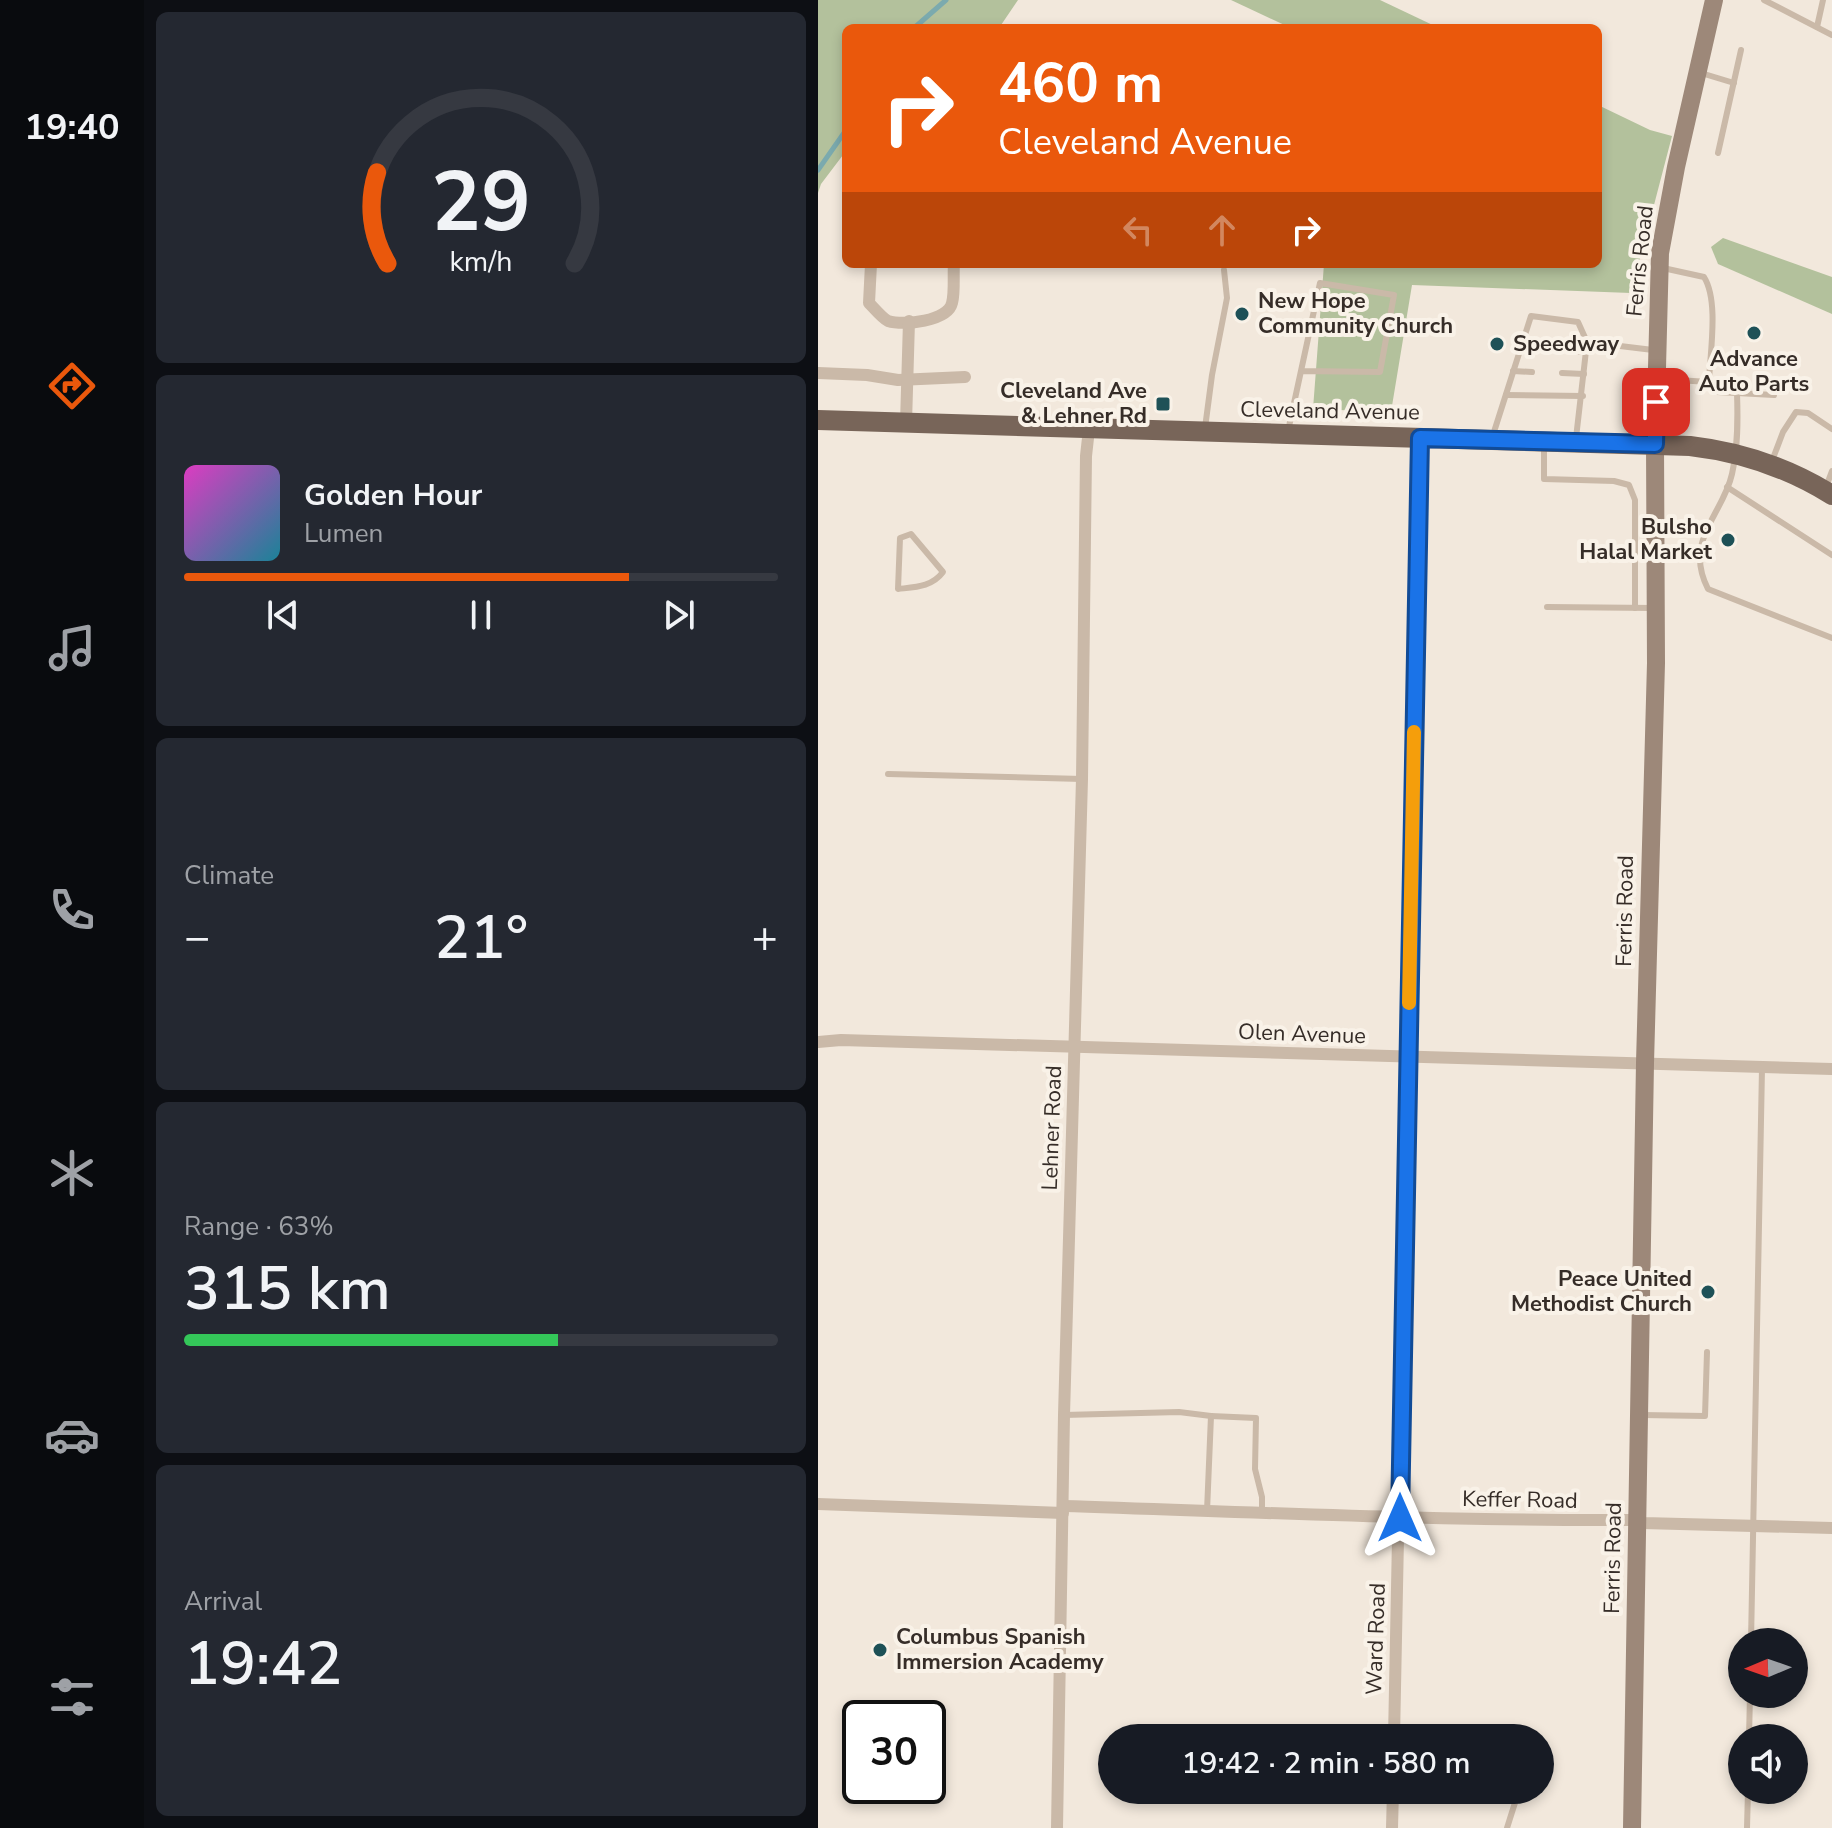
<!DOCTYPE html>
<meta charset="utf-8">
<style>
:root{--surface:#171b24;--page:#242831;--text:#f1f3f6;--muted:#9ea1a6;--line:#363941;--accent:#ea580c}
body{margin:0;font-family:"Nunito Sans",sans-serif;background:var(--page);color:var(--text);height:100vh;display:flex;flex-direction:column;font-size:30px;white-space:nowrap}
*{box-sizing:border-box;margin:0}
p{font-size:26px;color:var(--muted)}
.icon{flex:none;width:44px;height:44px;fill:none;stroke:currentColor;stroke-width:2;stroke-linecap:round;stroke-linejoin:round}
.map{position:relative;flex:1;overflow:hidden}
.sheet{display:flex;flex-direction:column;gap:12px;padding:12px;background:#0d0f14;width:674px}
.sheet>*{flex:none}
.guide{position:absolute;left:24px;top:24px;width:760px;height:244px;border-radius:12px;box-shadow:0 4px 12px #0003;background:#ea580c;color:#fff;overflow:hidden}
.needle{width:52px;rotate:268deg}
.buttons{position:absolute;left:910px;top:1628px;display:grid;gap:16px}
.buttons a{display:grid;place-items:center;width:80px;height:80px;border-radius:50%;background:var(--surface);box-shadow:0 4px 12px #0003;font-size:40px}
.speed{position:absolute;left:24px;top:1700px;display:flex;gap:16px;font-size:40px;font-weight:700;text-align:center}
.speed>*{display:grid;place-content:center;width:104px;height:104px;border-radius:50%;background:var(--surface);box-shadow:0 4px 12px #0003;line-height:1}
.speed .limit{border:4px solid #111;border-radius:12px;background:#fff;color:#111}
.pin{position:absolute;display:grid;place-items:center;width:68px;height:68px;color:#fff;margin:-34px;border-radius:16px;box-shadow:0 4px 12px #0006}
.me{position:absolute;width:88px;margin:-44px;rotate:0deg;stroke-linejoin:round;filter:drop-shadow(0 0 6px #0008)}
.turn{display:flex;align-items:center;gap:28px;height:168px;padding:0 24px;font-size:36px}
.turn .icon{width:104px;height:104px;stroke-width:2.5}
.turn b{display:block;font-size:56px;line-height:68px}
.lanes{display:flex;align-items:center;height:76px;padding:0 24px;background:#0003;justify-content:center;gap:40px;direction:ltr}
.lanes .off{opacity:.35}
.big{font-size:60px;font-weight:600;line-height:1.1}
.sheet .card{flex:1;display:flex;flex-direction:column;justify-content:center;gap:12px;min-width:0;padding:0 28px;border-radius:12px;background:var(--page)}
.sheet .dial{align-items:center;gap:0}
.dial svg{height:208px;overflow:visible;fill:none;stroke:var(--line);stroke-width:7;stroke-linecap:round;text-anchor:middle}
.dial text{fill:var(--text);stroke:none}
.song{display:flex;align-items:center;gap:24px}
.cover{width:96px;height:96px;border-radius:12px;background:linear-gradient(135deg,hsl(310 70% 55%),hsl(190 70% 35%))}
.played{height:8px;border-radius:4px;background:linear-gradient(90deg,var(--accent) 75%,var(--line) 75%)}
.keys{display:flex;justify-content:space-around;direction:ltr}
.heat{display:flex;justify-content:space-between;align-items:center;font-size:44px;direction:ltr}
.charge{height:12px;border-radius:6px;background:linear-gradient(90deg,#34c759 63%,var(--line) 0)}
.trip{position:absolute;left:280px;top:1724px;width:456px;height:80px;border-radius:40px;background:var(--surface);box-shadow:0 4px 12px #0003;font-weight:600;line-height:80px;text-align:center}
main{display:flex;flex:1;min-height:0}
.tab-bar{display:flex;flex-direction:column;width:144px;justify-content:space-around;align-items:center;background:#090b0e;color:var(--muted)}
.tab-bar .icon{width:56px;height:56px}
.tab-bar .current{color:var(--accent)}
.tab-bar b{font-size:36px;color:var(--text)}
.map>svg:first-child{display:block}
.green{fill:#b3c19c}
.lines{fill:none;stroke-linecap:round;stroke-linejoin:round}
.stream{stroke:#7baaae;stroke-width:5}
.lane{stroke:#cab9a8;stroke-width:6}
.street{stroke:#cab9a8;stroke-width:12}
.secondary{stroke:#9d8879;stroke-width:18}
.primary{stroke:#786559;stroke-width:20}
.route-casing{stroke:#114b97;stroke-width:20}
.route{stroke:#1a73e8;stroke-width:14}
.slow{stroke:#f59e0b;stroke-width:14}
.poi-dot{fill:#1e5157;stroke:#f9f2e8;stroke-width:3}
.labels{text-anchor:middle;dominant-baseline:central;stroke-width:8;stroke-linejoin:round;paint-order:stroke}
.street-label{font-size:22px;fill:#362d28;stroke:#f9f2e8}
.poi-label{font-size:22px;font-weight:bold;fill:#362d28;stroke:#f9f2e8;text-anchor:start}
</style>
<main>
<nav class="tab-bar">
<b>19:40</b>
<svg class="icon current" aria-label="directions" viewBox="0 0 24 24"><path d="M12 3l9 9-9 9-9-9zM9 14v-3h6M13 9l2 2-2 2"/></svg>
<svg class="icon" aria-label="music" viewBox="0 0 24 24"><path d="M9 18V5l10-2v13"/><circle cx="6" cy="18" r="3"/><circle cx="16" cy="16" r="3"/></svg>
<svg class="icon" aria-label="phone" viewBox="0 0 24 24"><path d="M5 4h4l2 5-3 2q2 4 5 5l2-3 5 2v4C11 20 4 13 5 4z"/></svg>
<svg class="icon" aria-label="climate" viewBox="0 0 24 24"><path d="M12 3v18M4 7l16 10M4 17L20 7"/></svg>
<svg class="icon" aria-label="car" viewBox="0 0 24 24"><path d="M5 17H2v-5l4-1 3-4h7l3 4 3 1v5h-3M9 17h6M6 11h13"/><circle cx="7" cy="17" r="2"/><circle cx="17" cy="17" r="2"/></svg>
<svg class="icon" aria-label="filters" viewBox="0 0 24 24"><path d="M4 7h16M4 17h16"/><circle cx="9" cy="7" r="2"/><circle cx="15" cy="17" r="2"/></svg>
</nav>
<section class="sheet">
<div class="card dial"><svg viewBox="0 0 100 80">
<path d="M14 69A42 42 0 1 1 86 69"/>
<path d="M14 69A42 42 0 0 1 10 34" stroke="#ea580c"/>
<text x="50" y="56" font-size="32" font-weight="700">29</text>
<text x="50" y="72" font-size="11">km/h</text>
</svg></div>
<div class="card">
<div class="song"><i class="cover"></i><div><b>Golden Hour</b><p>Lumen</p></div></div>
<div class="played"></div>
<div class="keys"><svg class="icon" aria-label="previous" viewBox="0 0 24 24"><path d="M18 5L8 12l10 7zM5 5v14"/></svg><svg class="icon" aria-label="pause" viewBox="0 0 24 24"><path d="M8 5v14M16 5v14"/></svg><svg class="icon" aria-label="next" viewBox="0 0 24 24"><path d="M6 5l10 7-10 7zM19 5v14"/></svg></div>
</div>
<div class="card"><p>Climate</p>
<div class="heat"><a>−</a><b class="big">21°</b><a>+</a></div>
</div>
<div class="card"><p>Range · 63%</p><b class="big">315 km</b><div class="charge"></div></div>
<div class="card"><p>Arrival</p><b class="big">19:42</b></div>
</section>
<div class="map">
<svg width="1014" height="1828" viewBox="0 0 1014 1828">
<rect width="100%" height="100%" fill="#f2e8dc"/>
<g class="green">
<polygon points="0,0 200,0 181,28 28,28 28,151 3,184 0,193"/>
<polygon points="413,0 562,0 621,28 473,28"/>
<polygon points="780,105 832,130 854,136 813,293 594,285 573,412 495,409 506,264 780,264"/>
<polygon points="905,238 1014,277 1014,314 900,264 893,247"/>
</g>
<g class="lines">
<g class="stream">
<polyline points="96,28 128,0"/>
<polyline points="0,170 28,130"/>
</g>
<g class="lane">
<polyline points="946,0 1014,35"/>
<polyline points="999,27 1005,0"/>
<polyline points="883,73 916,83"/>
<polyline points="900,153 923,50"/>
<path d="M845,268l41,9c15,24 6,75 5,105l8,10 20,1c1,28 1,54 -5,81 -9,41 -49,66 -24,115l124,49"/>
<polyline points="703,349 720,350"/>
<polyline points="749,351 768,352"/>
<polyline points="695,371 714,372"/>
<polyline points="744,373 766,374"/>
<polyline points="843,379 891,382"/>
<polyline points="919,393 956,395"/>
<polyline points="688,395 765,396"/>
<polyline points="387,428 394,375 409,298 406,270"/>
<polyline points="470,431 502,283 576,295 562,372 483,371"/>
<polyline points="675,435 713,316 760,322 769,342 835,350"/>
<polyline points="758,438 769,342"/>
<polyline points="726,443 726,479 796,481 811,485 817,500 817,608"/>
<polyline points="954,461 965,432 978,412 990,413 1014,429"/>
<polyline points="909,487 1014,555"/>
<polyline points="1008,487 1014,471"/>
<path d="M93,534l32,38c-11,15 -28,15 -45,17l2,-51z"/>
<polyline points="729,607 836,608"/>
<polyline points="70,774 264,779"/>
<polyline points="246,1415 361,1412 393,1416 389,1511"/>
<polyline points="824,1415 887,1416 889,1352"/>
<polyline points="393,1416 438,1418 437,1469 444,1497 444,1512"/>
<polyline points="933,1642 944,1068"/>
<polyline points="931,1738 932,1694"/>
<polyline points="689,1828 701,1790"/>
<polyline points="929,1828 930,1790"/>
</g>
<g class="street">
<path d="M53,264l-2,39c5,5 13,15 19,18 16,5 60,0 64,-18 3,-11 1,-27 2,-39"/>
<polyline points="0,373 49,375 80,380 147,377"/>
<polyline points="88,423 91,321"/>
<polyline points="0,1042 23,1040 1014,1069"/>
<polyline points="0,1504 245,1513"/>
<path d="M245,1506c190,6 380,15 570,14l10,3 189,5"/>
<polyline points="576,1738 602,438"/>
<polyline points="239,1828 246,1415 264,779 268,456 271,429"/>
<polyline points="574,1828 575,1790"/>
</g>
<polyline class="secondary" points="814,1828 827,1063 838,663 837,444 842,253 858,167 896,0"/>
<path class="primary" d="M0,420l872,26c52,6 97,21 142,49"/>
</g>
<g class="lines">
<defs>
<polyline id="route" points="582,1518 602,438 837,444 838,402"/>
</defs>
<use href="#route" class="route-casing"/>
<use href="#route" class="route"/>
<polyline class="slow" points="591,1003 596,732"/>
</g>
<g class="poi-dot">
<circle cx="424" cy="314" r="8"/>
<circle cx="936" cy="333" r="8"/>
<circle cx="679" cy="344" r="8"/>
<rect x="337" y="396" width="16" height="16" rx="4"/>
<circle cx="910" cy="540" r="8"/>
<circle cx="890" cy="1292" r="8"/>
<circle cx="62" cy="1650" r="8"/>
</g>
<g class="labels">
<g class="street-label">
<text transform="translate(822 261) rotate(-84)">Ferris Road</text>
<text transform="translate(512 411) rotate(1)">Cleveland Avenue</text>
<text transform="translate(807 911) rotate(-89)">Ferris Road</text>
<text transform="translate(484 1034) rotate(2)">Olen Avenue</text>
<text transform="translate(234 1128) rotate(-88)">Lehner Road</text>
<text transform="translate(702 1500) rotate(1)">Keffer Road</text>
<text transform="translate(795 1558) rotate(-89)">Ferris Road</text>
<text transform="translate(558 1639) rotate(-88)">Ward Road</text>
</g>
<g class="poi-label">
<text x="440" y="301">New Hope<tspan x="440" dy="25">Community Church</tspan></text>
<text x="695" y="344">Speedway</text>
<text x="936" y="359" text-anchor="middle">Advance<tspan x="936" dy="25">Auto Parts</tspan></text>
<text x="329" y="391" text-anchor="end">Cleveland Ave<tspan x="329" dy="25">&amp; Lehner Rd</tspan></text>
<text x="894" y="527" text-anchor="end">Bulsho<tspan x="894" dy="25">Halal Market</tspan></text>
<text x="874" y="1279" text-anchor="end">Peace United<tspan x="874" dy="25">Methodist Church</tspan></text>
<text x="78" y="1637">Columbus Spanish<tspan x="78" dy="25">Immersion Academy</tspan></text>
</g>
</g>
</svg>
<div class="buttons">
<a><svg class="needle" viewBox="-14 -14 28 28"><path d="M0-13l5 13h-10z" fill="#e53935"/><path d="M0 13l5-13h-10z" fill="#9ea1a6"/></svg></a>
<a><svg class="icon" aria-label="sound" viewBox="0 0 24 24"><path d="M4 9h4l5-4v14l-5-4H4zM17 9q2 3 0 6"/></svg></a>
</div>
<div class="speed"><div class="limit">30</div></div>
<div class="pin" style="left:838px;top:402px;background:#d93025"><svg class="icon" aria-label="arrive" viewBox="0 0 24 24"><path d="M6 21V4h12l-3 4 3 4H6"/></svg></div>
<svg class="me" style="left:582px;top:1518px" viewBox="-20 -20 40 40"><path d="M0-17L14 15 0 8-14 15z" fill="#1a73e8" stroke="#fff" stroke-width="4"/></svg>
<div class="trip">19:42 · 2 min · 580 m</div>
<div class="guide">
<div class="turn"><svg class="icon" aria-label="right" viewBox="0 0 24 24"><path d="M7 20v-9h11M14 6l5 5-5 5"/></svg><div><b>460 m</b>Cleveland Avenue</div></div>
<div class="lanes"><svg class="icon off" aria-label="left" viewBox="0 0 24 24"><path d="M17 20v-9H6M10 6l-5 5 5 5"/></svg><svg class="icon off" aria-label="ahead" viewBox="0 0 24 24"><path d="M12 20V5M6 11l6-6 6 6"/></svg><svg class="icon" aria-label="right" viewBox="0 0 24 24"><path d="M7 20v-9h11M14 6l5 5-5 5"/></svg></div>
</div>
</div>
</main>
